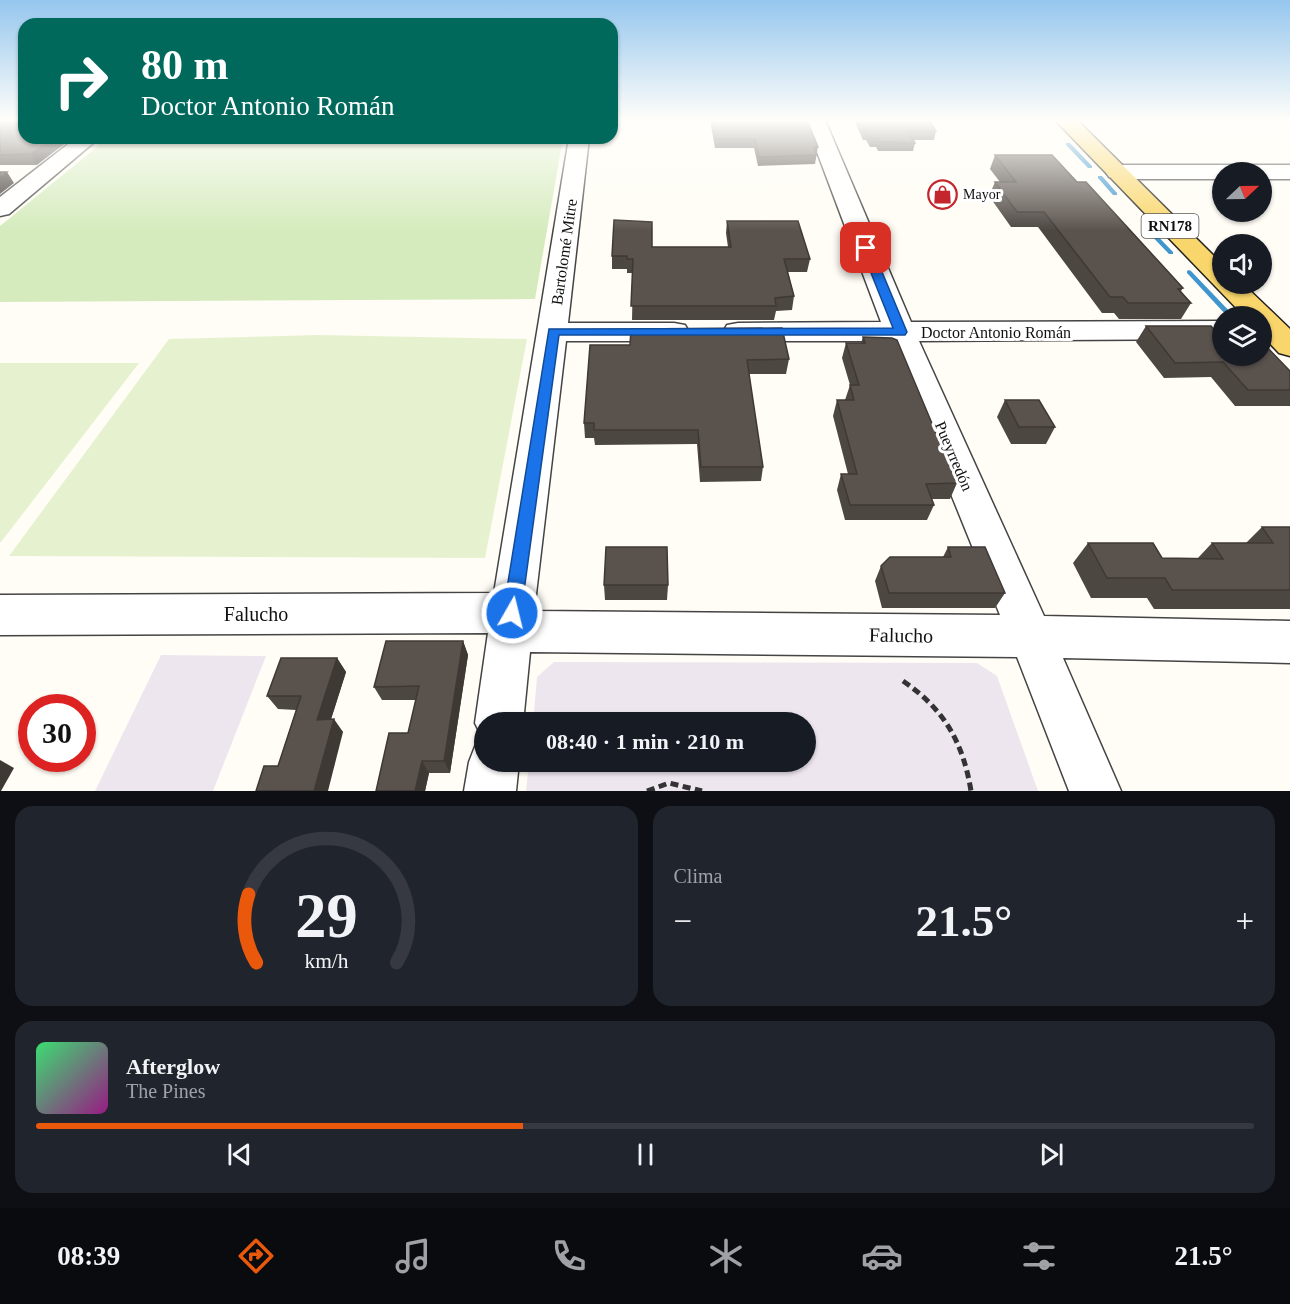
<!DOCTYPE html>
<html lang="es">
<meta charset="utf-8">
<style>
:root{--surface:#171b24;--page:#20242c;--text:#f1f3f6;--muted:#9ea1a6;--line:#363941;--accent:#ea580c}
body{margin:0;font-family:"Times New Roman",serif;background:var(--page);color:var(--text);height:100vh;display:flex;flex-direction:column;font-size:22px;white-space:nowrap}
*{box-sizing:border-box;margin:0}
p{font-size:20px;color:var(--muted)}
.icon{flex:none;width:33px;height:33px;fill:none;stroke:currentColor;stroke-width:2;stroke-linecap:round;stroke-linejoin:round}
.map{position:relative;height:791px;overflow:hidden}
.panel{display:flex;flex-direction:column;gap:15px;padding:15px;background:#0d0f14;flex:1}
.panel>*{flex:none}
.hud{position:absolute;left:18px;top:18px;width:600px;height:126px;border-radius:18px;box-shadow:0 2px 4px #0004;background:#00695c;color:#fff;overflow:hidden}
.needle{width:39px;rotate:68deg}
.buttons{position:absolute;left:1212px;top:162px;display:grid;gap:12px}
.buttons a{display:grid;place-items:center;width:60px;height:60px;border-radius:50%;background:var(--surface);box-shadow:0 2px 4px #0004;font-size:30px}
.speed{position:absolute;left:18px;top:694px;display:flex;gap:12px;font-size:30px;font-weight:700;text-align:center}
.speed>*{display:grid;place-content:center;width:78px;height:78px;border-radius:50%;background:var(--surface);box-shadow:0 2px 4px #0004;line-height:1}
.speed .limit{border:9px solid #d22;background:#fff;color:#111}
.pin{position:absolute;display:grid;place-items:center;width:51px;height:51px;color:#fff;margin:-26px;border-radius:12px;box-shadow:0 3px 9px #0006}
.me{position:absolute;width:66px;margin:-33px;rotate:8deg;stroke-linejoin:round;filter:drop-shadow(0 0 4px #0008)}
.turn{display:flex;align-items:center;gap:21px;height:126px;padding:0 24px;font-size:27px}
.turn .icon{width:78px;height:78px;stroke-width:2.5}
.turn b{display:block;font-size:42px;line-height:51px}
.big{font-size:45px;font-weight:800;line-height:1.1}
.panel .card{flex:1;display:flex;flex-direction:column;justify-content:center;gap:9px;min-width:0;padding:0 21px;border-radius:18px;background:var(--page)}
.panel .dial{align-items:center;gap:0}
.dial svg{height:156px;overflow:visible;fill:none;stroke:var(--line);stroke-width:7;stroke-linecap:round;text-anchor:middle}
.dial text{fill:var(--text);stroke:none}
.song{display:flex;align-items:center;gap:18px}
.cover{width:72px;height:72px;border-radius:9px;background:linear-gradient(135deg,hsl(140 70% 55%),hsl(310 70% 35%))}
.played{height:6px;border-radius:3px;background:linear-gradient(90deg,var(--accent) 40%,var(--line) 40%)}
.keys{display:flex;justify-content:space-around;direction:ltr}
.heat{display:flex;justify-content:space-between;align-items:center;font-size:33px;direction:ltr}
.panel .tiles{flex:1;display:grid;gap:15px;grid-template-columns:1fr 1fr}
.card:last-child{grid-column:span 2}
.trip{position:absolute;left:474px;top:712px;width:342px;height:60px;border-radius:30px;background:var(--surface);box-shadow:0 2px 4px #0004;font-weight:800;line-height:60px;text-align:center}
.tabs{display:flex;height:96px;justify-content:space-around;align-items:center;background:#090b0e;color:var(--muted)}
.tabs .icon{width:42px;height:42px}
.tabs .current{color:var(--accent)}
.tabs b{font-size:27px;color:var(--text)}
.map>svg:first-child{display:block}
.industrial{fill:#eee6ef}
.green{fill:#d5ebbd}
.pitch{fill:#e6f2cf}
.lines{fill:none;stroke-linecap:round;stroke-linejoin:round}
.stream{fill:#3f96cf;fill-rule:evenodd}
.street-casing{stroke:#444;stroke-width:3}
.primary-casing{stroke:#222;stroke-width:3}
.path{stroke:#333;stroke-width:5;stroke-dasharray:8 4.5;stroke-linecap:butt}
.street{fill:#fff;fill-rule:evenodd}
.primary{fill:#f9d66b;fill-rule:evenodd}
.wall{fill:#4d4742}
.shaded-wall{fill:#3f3936}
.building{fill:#5a524d;stroke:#3f3936;stroke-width:1.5}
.route{fill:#1a73e8;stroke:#114b97;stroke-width:1.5}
.labels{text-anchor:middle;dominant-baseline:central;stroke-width:6;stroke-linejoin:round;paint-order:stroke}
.far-poi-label{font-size:14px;fill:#111;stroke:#fff;text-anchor:start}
.shield{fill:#fff;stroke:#585858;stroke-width:1.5}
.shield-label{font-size:15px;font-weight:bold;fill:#111}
.street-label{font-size:16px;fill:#111;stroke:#fff}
.near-street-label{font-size:20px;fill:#111;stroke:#fff}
</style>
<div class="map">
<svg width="1290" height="791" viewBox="0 0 1290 791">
<rect width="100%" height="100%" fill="#fffdf5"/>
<g class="industrial">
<polygon points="161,655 266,656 213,791 95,791"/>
<polygon points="554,662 977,663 997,676 1038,791 526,791 529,762 806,762 806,723 533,723 537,677"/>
</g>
<polygon class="green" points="108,138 563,138 535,299 0,302 0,226"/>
<g class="pitch">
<polygon points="318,335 527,339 485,558 9,556 169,339"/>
<polygon points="0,363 139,363 1,542 0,542"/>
</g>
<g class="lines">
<g class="stream">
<polygon points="1066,143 1070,143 1092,166 1092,168 1088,168 1066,145"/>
<polygon points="1098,176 1102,176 1117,193 1117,195 1113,195 1098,178"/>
<polygon points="1145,224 1147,225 1173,252 1173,254 1169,254 1143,227 1142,226"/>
<polygon points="1189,270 1191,271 1234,316 1227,316 1187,273 1187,271"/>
</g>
<defs>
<g id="street">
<polygon points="805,120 825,120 911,322 1222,321 1222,339 919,341 1044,616 1290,621 1290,663 1063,658 1121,791 1069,791 1017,657 530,652 523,723 484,723 484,762 519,762 516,791 464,791 469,762 476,744 484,741 475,723 488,633 0,635 0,595 494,593 569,138 589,138 568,323 674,323 685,325 689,332 685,339 674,341 566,341 534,611 1000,615 889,341 738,341 727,339 723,332 727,325 738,323 881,322"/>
<polygon points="76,138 99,138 9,214 0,216 0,197"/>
<polygon points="1117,165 1290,165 1290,179 1262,179 1262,172 1222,172 1222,179 1117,179 1109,177 1106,172 1109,167"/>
</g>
<polygon id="primary" points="1055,120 1077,120 1222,264 1222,284 1243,284 1290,329 1290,356 1279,353 1262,335 1262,316 1244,316"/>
</defs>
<use href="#street" class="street-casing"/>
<use href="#primary" class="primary-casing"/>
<g class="path">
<path d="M903,681c41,28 60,61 68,110"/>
<polyline points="647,791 669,783 702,791"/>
</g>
<use href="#street" class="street"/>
<use href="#primary" class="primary"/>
</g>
<g class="wall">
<polygon points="0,120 24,120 37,165 0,165"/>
<polygon points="710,120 807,120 818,147 815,164 758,166 754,148 715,148"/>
<polygon points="854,120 929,120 936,131 934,140 913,140 915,143 913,151 878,151 876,147 870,147 866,140 863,140"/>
<polygon points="995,155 1077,182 1183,288 1181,291 1191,303 1181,319 1119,319 1114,313 1102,313 1038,227 1011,227 989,196 995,182 1000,182 990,169"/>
<polygon points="727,221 810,259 807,272 788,272 794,296 792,310 776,311 774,320 632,320 633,273 627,273 627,269 612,269 612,256 652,247 728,247 726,233"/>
<polygon points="1146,326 1220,336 1290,371 1290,406 1235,406 1211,377 1164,378 1136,342"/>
<polygon points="863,337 957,483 950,499 931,499 934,505 927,520 845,520 837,490 841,474 848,474 833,416 837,400 845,400 850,385 842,358 846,343 861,343"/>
<polygon points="590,345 789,359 786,374 749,374 763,467 761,481 700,482 697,444 595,445 594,438 585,438 584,423"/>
<polygon points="1005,400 1055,427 1046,444 1011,444 997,417"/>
<polygon points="1262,527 1290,527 1290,609 1154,609 1147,598 1091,598 1073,563 1088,543 1162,558 1197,559 1212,543 1246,543"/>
<polygon points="948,547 1005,593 995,608 882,608 875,581 881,566 943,557"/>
<polygon points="604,585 668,585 667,600 605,600"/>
<polygon points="463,641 468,655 450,773 429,773 425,791 408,733 416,700 382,700 374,687"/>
<polygon points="337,658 346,672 331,719 343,732 278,766 296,710 278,709 267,696"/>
</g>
<g class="shaded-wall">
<polygon points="53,138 72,138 37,165 31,154"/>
<polygon points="7,172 14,183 0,194 0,178"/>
<polygon points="463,641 468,655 450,773 444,761"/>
<polygon points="337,658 346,672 327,732 317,720"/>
<polygon points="334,719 343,732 328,791 314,791"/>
<polygon points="0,760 14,768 1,791 0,791"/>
<polygon points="422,761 429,773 425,791 415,791"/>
</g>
<g class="building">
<polygon points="0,120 24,120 24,138 53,138 31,154 0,155"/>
<polygon points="712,120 807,120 818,147 814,147 817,155 759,157 755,139 715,139"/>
<polygon points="860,120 929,120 936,131 908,131 915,143 880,142 878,138 872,138 868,131 865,131"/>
<polygon points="995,155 1052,155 1077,182 1086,182 1183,288 1178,289 1191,303 1128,303 1123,297 1110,297 1044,212 1017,212 995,182 1016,182"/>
<polygon points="0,172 7,172 0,178"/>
<polygon points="614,220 652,222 652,247 731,247 727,221 798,221 810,259 784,259 794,296 775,298 776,306 631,306 633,259 627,259 627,256 612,256"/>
<polygon points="1146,326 1211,326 1220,336 1222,336 1222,356 1262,356 1262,342 1290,371 1290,390 1248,390 1223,362 1175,363"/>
<polygon points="782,328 789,359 747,360 763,467 701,467 698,430 594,430 594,423 584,423 590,345 630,345 631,329"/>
<polygon points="863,337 892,338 897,340 957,483 926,484 934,505 850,505 841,474 857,474 837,400 854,400 850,385 859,385 846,343 865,343"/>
<polygon points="1005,400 1039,400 1055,427 1019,427"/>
<polygon points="1262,527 1290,527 1290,590 1172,590 1165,578 1107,578 1088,543 1153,543 1162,558 1223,559 1212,543 1273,543"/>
<polygon points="606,547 667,547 668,585 604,585"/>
<polygon points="948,547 985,547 1005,593 889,593 881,566 890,557 951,557"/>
<polygon points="386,641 463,641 444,761 422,761 415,791 376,791 389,733 408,733 419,686 374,687"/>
<polygon points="281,658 337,658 317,720 334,719 314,791 256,791 264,766 278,766 301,696 267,696"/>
</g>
<linearGradient id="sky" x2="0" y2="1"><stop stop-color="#95c6ee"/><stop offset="0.52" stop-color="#fffefa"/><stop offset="1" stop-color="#fffefa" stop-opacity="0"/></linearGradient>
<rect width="1290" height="231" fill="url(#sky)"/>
<polygon class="route" points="866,244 872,248 907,332 905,335 559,335 521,613 518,619 512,621 506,619 503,613 549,329 893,328 861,248"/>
<defs>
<symbol id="shop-ring" viewBox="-11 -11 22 22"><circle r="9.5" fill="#fff" stroke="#c4262e" stroke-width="1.5"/><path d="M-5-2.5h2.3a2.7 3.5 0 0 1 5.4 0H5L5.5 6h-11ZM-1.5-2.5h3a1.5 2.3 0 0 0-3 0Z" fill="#c4262e"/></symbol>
</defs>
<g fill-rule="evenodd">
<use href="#shop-ring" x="926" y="178" width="33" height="33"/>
</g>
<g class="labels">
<g class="far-poi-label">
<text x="963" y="194">Mayor</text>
</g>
<rect class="shield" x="1141.5" y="214" width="57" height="24" rx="4.5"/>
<g class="shield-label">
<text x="1170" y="226">RN178</text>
</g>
<g class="street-label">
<text transform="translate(564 252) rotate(-82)">Bartolomé Mitre</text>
<text x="996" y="332">Doctor Antonio Román</text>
<text transform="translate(954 456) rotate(67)">Pueyrredón</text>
</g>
<g class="near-street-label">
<text x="256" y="614">Falucho</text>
<text transform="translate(901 635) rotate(1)">Falucho</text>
</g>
</g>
</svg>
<div class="buttons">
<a><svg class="needle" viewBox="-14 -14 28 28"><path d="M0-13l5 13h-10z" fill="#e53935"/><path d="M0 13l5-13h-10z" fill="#9ea1a6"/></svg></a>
<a><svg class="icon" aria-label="sound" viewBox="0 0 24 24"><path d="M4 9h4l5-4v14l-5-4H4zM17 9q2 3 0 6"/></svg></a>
<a><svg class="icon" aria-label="layers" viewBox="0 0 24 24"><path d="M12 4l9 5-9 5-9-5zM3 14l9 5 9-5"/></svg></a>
</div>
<div class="speed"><div class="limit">30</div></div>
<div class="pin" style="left:866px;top:248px;background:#d93025"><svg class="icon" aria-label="arrive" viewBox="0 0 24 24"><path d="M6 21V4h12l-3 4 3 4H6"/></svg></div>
<svg class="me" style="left:512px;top:613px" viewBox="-20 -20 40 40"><circle r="17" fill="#1a73e8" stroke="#fff" stroke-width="3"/><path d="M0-11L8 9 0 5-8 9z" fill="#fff"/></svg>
<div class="trip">08:40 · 1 min · 210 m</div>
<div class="hud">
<div class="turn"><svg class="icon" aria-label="right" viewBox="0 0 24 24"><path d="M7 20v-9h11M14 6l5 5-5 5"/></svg><div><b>80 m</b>Doctor Antonio Román</div></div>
</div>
</div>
<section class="panel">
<div class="tiles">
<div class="card dial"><svg viewBox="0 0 100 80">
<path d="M14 69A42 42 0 1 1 86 69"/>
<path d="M14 69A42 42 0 0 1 10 34" stroke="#ea580c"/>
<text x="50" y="56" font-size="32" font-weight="700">29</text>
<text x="50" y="72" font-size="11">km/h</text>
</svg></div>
<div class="card"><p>Clima</p>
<div class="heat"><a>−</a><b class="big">21.5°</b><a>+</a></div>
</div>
<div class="card">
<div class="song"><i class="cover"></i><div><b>Afterglow</b><p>The Pines</p></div></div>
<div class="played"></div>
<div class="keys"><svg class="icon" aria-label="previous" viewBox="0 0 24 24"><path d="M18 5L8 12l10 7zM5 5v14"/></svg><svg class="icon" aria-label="pause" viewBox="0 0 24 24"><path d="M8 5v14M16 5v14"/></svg><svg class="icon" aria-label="next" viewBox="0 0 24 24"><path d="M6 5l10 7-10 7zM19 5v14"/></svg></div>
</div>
</div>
</section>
<nav class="tabs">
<b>08:39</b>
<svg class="icon current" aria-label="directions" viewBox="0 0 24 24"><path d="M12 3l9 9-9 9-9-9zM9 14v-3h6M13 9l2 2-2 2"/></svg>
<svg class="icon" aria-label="music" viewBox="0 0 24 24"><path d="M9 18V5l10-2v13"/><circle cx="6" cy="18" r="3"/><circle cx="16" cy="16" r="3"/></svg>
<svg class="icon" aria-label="phone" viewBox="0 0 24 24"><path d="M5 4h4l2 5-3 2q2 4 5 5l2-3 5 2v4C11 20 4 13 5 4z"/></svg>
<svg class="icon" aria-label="climate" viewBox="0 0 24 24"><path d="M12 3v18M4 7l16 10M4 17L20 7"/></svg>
<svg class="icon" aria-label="car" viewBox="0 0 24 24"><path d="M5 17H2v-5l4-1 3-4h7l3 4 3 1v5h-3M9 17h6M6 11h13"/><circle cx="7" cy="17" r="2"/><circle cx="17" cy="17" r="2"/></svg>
<svg class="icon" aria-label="filters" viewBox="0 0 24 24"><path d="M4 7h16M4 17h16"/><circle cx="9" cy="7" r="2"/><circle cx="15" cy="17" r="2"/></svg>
<b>21.5°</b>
</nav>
